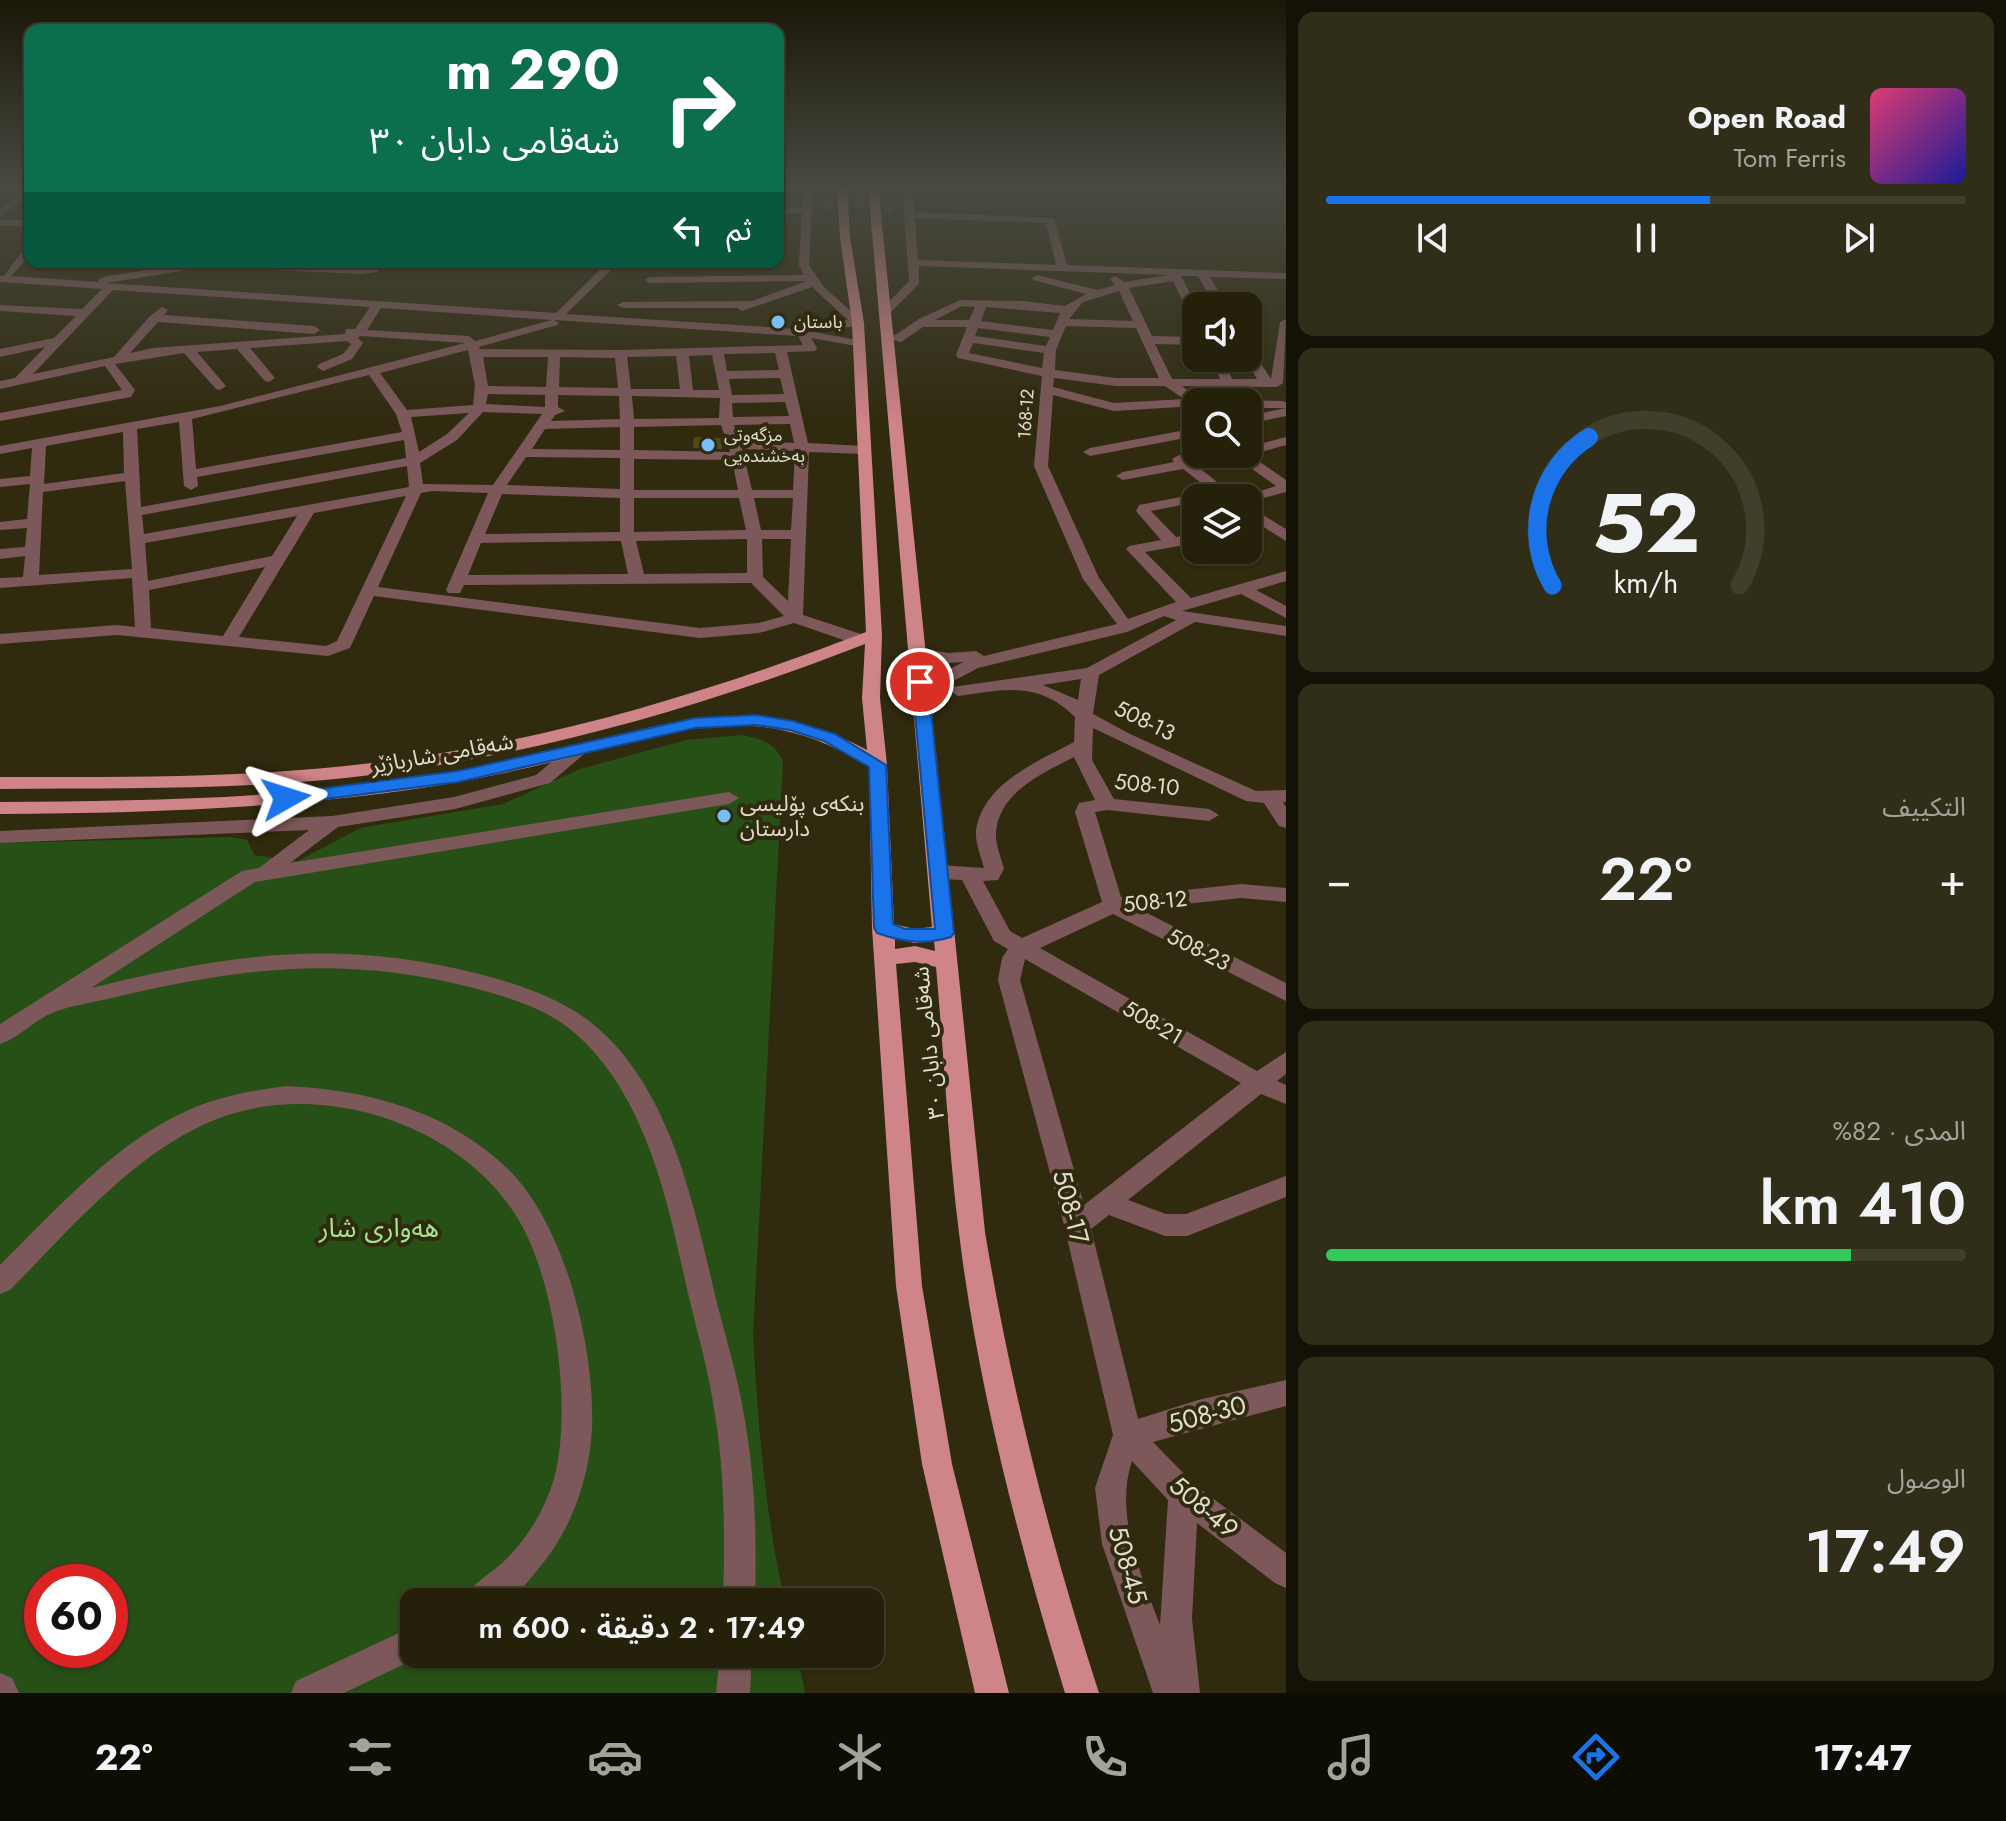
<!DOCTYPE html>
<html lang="ar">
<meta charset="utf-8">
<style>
:root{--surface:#24200a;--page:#302d18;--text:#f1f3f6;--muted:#a3a39c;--line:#413e2b;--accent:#1a73e8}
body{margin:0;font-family:Jost,"Noto Sans Arabic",sans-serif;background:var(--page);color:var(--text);direction:rtl;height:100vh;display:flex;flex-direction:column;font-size:30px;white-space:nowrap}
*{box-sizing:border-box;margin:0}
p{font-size:26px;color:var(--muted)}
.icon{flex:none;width:44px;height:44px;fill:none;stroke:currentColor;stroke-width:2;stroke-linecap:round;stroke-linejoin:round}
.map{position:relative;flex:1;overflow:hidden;direction:ltr}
.panel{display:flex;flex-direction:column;gap:12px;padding:12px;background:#141206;width:720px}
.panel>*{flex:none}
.banner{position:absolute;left:24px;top:24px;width:760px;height:244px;border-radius:16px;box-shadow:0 2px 6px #0004,0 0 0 2px var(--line);direction:rtl;background:#0b6e4f;color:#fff;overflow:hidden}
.fabs{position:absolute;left:1182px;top:292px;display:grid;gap:16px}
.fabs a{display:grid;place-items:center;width:80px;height:80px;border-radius:16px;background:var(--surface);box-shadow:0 2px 6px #0004,0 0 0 2px var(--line);font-size:40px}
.speed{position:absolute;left:24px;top:1564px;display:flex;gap:16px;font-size:40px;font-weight:700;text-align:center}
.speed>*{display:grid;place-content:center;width:104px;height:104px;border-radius:50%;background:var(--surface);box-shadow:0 2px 6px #0004,0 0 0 2px var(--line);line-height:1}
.speed .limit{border:12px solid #d22;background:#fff;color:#111}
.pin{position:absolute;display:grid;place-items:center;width:68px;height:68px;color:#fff;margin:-34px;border:4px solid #fff;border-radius:50%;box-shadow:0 2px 8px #0007}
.me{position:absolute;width:88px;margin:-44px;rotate:84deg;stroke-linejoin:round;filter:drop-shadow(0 0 6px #0008)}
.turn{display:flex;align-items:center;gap:28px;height:168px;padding:0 32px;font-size:36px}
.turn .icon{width:104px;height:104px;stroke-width:2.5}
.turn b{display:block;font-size:56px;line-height:68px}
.then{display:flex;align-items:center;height:76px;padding:0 32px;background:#0003;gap:16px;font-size:30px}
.big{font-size:60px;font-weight:600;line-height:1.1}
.panel .widget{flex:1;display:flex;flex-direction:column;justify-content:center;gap:12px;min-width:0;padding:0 28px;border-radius:16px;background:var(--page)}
.panel .dial{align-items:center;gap:0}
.dial svg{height:208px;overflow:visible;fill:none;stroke:var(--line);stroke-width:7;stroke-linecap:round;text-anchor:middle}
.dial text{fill:var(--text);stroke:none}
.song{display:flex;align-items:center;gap:24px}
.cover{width:96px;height:96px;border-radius:12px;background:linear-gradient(135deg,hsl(340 70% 55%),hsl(240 70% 35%))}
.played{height:8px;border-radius:4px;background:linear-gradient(90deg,var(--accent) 60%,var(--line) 60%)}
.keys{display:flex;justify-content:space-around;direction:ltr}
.heat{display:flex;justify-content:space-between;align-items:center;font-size:44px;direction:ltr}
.charge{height:12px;border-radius:6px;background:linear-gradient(90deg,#34c759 82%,var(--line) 0)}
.trip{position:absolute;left:400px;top:1588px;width:484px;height:80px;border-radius:16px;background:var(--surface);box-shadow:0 2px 6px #0004,0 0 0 2px var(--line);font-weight:600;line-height:80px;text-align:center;direction:rtl}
.tabs{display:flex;height:128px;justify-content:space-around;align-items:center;background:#0e0d04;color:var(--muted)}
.tabs .icon{width:56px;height:56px}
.tabs .active{color:var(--accent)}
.tabs b{font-size:36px;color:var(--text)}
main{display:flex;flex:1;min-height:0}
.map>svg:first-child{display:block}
.green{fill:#275016;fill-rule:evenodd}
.building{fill:#52481a}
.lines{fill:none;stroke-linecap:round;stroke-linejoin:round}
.minor-tunnel{stroke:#4b452b;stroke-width:11;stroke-dasharray:11 5;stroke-linecap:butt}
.minor{fill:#7d585a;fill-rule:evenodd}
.major{fill:#cf8488;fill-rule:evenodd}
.route{fill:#1a73e8;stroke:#114b97;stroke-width:2}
.poi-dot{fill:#76c0f7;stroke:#302a0e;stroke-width:3}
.labels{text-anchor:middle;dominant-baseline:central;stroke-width:8;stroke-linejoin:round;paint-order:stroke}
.far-poi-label{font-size:18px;fill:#e1ddcd;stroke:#302a0e;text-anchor:start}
.far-street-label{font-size:18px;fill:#e1ddcd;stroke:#302a0e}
.street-label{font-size:22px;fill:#e1ddcd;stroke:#302a0e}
.poi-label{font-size:22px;fill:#e1ddcd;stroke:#302a0e;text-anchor:start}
.near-street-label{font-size:26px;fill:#e1ddcd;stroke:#302a0e}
.near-park-label{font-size:26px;fill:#a4e78c;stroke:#302a0e}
</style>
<main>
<section class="panel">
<div class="widget">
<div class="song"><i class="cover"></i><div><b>Open Road</b><p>Tom Ferris</p></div></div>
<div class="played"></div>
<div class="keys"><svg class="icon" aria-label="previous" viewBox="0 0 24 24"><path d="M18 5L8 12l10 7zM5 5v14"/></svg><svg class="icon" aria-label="pause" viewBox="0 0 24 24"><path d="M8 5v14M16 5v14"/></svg><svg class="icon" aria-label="next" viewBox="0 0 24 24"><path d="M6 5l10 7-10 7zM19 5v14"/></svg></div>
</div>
<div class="widget dial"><svg viewBox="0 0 100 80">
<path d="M14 69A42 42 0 1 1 86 69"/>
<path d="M14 69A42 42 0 0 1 28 12" stroke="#1a73e8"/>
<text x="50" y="56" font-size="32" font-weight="700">52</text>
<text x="50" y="72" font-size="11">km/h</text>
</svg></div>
<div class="widget"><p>التكييف</p>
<div class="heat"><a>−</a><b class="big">22°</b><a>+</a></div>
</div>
<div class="widget"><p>المدى · 82%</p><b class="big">410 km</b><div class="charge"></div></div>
<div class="widget"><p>الوصول</p><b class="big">17:49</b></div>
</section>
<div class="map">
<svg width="1286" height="1693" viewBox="0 0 1286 1693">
<rect width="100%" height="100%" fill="#302a0e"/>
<path class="green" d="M740,735c20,3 37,8 43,28l-30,572c5,90 12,179 32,267h-371v52h383l8,39h-805v-850l231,-6 16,3 7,15 44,6 62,-33 143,-24 77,-35 106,-29zM42,1582h68v68h-68z"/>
<polygon class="building" points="694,437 722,438 722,449 693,448"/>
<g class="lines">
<g class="minor-tunnel">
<polyline points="827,186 857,191 891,186"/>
<polyline points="822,205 855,201 893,208"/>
</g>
<g class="minor">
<polygon points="25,186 30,186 30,192 0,218 0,210"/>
<path d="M803,186h10l-4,79 15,22 40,36 -6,3 -49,5 53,10v6l-51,-9 6,10 -2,3 -28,1 21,91 56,3 7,4 -7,4 -55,-2 -6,163 64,21 2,4 -2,4h-12l-61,-21 -35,10 -59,5 -326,-42 -24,52 -22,8 -211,-21 -117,9v-10l117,-9 18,2 -3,-49 -132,10v-10l23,-1 2,-21 -25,3v-10l25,-2 2,-19 -27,2v-8l27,-3 3,-35 -30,3v-8l30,-3 2,-28 -32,6v-8l220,-40 245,-63 -105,-7 -2,2 5,5 -11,16 -29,12 -6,-4 2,-3 24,-10 8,-10 -4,-3 -97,7 25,30 -6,4 -4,-1 -28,-32 -40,3 29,34 -6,4 -4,-1 -32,-36 -69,11 20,26 -4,7 -131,24v-8l122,-23 -17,-24 -105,23v-8l15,-3 30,-31 -45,10v-8l54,-11 22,-22 -76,-5v-6l82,4 20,-20 -102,-7v-6h4l22,-30 4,-1v10l-19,21 88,6 -1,-2 5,-3 95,-15 163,6 30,-6 -14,10 -16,2 -155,-7 -100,16 450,30 52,-51h11l-53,52 231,15 7,-6 44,-3 -36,-33 -70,24 -5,-3h-114l-6,-3 6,-3 129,-1 55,-20 -157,2 -5,-3 5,-3 154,-2 -5,-10 3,-52h-24v-6h24zM113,290l257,17 -15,22h-9l-1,5 -192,14 -23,5 28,-31 156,12 6,-4 -6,-4 -150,-11 4,-5 -6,-3 -12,9 -36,41 -81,17zM381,308l171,12 -77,21 -6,-5 -102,-6zM554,320l244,16 5,9 -182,5 -141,-1 -1,-2 78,-22 2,-2zM468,350l7,35 -2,20 -66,5 -27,-37zM775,353l4,17 -52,1 -3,-17zM712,355l7,35h-26l-4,-34zM676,356l4,33h-49l-4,-32zM483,357h65l-2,30 -58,-1zM560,357l55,1 3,30 -59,-1zM369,375l27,39 6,18 -206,37 -4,-50zM780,378l4,16 -52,1 -3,-16zM488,394l57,1v12l-59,-3zM558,395l61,1 1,23 -69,2 4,-6 10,-4 -7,-4zM632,396l88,2 -1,20 -85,1zM785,402l4,14 -56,1 -1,-14zM483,412l59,2 -49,71 -70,-1 -3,-21 37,-23zM469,413l-22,21 -28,18 -8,-35zM179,422l5,64 7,4 7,-4 -1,-9 207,-37 2,18 -265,49 -4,-78zM790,424l4,19 -55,-3 -5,-15zM721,425l9,27 -96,-2v-23zM620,427v23l-88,-1 13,-20zM123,432l1,41 -80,11 2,-38zM742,449l53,2 -2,39h-41zM526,457l94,1v31l-113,-4zM634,459l98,1 6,30h-104zM407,466l2,21 -265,47 -2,-19zM125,481l7,88 -93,6 4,-83zM432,491l56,2 -42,97 2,3h12l4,-8 287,-2 33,33 -26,7 -58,5 -322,-41 43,-94zM502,494l118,4v34l-135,2zM406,496l-69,145 -11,5 -87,-9 75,-124zM634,498h105l7,32 -112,2zM754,498h39l-2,32h-30zM297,516l-25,40 -124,25 -3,-38zM747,539v34l-103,1 -8,-33zM762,539h29l-3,62 -25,-24zM621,541l7,33 -160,1 13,-32zM265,567l-42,69 -72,-8 -2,-38z"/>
<path d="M902,186h10l2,26 140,6 13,47 219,8v6l-76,-2 17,29h-12l-17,-30h-17l16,30 -1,13 -6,-3 -17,-35 -44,7 23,48 44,1v8l-41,-1 17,35h48l-9,-21h12l9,21h25l-12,-21h3v-9l4,1 19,29 9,-57 6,-3 -3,64 -6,4 -95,-1 21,16h-7v4l-82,5 -61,-16 -5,71 51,112 29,41 48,-17 -50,-53 3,-3 32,-6 -25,-29 3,-6 57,-11 7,4h-7v4l-45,9 25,26 20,-4v10l-51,9 46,46 95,-27v10l-30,9 30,16v12l-45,-24 -59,17 104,15v10l-91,-14 -96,53 -6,39 37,20 126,57 30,-1v12h-3l3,5v21l-7,-2 -15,-23 -18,-2 -153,-73 -1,32 22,39 95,10 10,6 -10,6 -102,-11 -12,2 26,85 120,-13 45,4v14l-45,-4 -102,11 147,74v18l-173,-87 -73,34 217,123 29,-19v22l-9,7 9,4v19l-25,-10 -133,106 38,14h20l100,-38v21l-99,39h-22l-56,-21 -18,14 47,190 60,-19 88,-20v26l-133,36 42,43 91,68v35l-11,-5 -78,-60 -5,96 8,74h-47l-51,-149 -7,-56 18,-53 -49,-210 -66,-245 4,-22 6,-9 -14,-8 -32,-61 -24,-1 -10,-7 10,-7 46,3c-3,-12 -9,-25 -8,-37 7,-48 61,-69 98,-89l1,-25c-37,-37 -71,-27 -117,-21l-9,-5 3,-4 135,-19 89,-48 -12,-4 -37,16 -149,36 -30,16 -20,33h-12l-3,-4 22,-36 28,-15 -14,1 -38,-8 -2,-4 2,-4 38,6 27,-2 8,5 133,-32 -34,-45 -49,-113 8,-90 -84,-18 -2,-3 11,-28h-44l-22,15 -18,-4 12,-3 24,-16 41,-19 63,1 42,5 21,-12 -53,-14 -1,-2 5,-3 61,15 17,-5 -5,-6 5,-3 10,6 43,-7 -249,-9v18l-29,29h-8v-4l27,-28zM915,218l131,5 10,42 -138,-5zM1119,291l14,30 -64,-2 14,-17zM962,306l13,1 -6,13h-34zM986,307l74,6 -7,17 -72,-9zM1066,326l70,2 23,50h-43l-61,-8 1,-20zM978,328l72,9 -4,9 -71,-10zM973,343l71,10 -2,15 -73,-15zM1054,378l62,8h49l19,13 -70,4 -61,-16zM1081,679l-3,21 -35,-15zM1074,757l21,43 -16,3 -4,9 27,90 -80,36 -12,-7 -27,-50 15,-1 6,-11c-3,-12 -9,-25 -8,-37 3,-40 47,-59 78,-75zM1025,959l216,124 -157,122 -64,-225zM1132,1461l36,39 -8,125c-19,-50 -46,-111 -28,-164z"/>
<rect x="0" y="220" width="30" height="6"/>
<polygon points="78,262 89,262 82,267 78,266"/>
<polygon points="455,262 547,264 560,262 549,270 460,265"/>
<polygon points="1248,400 1282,401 1286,402 1286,408 1248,408 1248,402 1243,402"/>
<polygon points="1286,408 1286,416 1248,424 1248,416"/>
<polygon points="1196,428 1196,436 1090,456 1083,452 1090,448"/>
<path d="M1286,437v8l-36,10 36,25v12l-38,10v-4h-9l37,-12 -39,-28 -40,8 40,32h-16l-38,-29 -60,11 -7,-4 7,-4 51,-10 -2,-3 7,-4c17,6 48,-1 69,-1v-7z"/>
<polygon points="1248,506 1286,529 1286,541 1248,517"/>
<path d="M576,745l7,2 2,4 -2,4 -33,28 -95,26 -117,18 -48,36 439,-71 10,6 -10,6 -474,78 -164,106c139,-34 247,-50 388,-14 53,14 100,30 137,72 58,65 79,163 98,245 10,41 23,82 30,124 11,60 13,126 11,187h-32c2,-61 2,-126 -8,-187 -6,-45 -20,-90 -30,-135 -18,-84 -41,-185 -108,-245 -28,-26 -67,-37 -103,-47 -129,-33 -230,-21 -358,9 -21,5 -44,8 -64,16 -19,8 -33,25 -52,31v-20l242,-153 17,-3 50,-38 -309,13v-12l332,-15 122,-19 82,-22 33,-28z"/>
<path d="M287,1086c81,4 161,25 221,83 58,57 87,180 84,259 -2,47 -19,98 -49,135 -10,12 -23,31 -38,38 -10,5 -30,1 -42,1 7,-17 24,-26 38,-38 27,-24 49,-62 56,-98 13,-68 -2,-181 -36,-242 -57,-102 -208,-149 -314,-101 -78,35 -138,108 -197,167l-10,4v-29c57,-56 116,-124 191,-156 31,-13 63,-19 96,-23z"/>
<polygon points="414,1626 414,1654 425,1654 344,1693 291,1693 296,1681"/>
<polygon points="720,1654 752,1654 750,1693 716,1693"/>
<polygon points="0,1673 12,1678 19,1693 0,1693"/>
</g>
<path class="major" d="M837,186h10l3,51 14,86 18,312 -2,63 7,67 7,159 20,5 18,-2 -64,-741h10l107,1046c26,157 65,310 114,461h-34c-46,-150 -87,-304 -106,-460 -11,-88 -15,-178 -23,-266l-21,-5 -19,2 26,322 30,178 57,229h-34l-53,-229 -26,-178 -24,-358 -3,-161c-40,-26 -83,-41 -131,-42 -53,0 -104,16 -155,29 -41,11 -82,20 -124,28 -152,26 -305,31 -459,32v-12c115,-1 231,-2 346,-15 66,-8 132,-19 198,-34 116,-27 209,-65 323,-3l-5,-52 3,-54c-167,65 -341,115 -520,134 -115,12 -230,10 -345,11v-12c115,0 231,1 345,-11 180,-18 352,-69 521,-134l-14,-309 -12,-86zM895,938l19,5 20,-2 1,10 -20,-5 -20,3z"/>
</g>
<linearGradient id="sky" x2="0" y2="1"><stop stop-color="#1a1708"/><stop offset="0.44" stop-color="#484a41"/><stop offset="1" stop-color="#484a41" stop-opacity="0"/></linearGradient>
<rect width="1286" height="423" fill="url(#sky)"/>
<path class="route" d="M920,677l8,5 26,251 -3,4c-26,8 -49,5 -74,-4l-3,-5 -5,-161 -45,-26 -34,-11 -34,-5 -61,3 -237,54 -172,22 -9,-6 9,-5 172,-22 237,-53 61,-3 37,6 42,13 51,31 7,159 12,5h30l-23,-247z"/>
<g class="poi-dot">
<circle cx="778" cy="322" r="8"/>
<circle cx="708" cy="445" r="8"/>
<circle cx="724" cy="816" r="8"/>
</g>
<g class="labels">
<g class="far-poi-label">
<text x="794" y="322">باستان</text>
<text x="724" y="435">مزگەوتی<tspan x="724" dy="21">بەخشندەیی</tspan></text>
</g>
<g class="far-street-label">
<text transform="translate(1026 414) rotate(-86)">168-12</text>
</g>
<g class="street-label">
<text transform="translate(1145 720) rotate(26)">508-13</text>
<text transform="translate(442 753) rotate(-10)">شەقامی شارباژێر</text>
<text transform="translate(1147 784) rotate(6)">508-10</text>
<text transform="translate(1155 901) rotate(-6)">508-12</text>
<text transform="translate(1199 949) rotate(27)">508-23</text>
<text transform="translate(1153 1022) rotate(30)">508-21</text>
<text transform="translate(928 1043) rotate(-96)">شەقامی دابان ٣٠</text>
</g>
<g class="poi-label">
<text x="740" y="803">بنکەی پۆلیسی<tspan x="740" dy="25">دارستان</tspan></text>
</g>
<g class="near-street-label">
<text transform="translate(1071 1207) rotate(75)">508-17</text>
<text transform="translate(1207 1414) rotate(-15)">508-30</text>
<text transform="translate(1204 1507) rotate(40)">508-49</text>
<text transform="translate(1128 1565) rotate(74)">508-45</text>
</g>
<g class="near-park-label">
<text x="379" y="1228">هەواری شار</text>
</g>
</g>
</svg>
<div class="fabs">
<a><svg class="icon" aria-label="sound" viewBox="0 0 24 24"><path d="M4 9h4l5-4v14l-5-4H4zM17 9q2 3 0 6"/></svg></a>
<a><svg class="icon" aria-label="search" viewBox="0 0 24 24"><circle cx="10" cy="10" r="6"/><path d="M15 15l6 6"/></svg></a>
<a><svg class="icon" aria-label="layers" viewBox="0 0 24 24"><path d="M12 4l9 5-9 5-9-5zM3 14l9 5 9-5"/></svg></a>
</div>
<div class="speed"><div class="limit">60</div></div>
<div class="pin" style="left:920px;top:682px;background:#d93025"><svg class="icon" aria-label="arrive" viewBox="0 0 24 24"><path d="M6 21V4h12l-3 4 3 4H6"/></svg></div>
<svg class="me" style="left:286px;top:798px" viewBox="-20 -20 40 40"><path d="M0-17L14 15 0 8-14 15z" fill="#1a73e8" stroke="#fff" stroke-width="4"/></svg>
<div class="trip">17:49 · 2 دقيقة · 600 m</div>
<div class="banner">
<div class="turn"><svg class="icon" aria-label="right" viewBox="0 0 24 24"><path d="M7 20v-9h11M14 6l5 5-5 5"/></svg><div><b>290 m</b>شەقامی دابان ٣٠</div></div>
<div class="then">ثم<svg class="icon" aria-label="left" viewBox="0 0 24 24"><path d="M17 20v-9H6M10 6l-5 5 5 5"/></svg></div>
</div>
</div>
</main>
<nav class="tabs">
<b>17:47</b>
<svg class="icon active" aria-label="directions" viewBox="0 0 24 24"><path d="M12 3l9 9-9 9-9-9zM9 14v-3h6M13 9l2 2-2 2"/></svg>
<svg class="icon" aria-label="music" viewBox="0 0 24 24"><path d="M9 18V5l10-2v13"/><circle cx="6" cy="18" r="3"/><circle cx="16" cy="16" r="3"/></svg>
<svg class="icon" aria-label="phone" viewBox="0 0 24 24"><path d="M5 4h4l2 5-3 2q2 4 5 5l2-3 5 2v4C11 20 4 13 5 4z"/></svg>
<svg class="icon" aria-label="climate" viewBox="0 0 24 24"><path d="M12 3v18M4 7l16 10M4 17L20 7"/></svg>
<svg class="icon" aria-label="car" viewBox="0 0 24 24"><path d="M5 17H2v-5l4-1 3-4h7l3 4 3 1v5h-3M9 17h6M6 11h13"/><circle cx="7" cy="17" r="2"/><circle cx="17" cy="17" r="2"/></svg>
<svg class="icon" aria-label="filters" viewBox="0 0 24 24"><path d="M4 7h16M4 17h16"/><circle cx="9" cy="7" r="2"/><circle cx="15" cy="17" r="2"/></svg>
<b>22°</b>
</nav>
